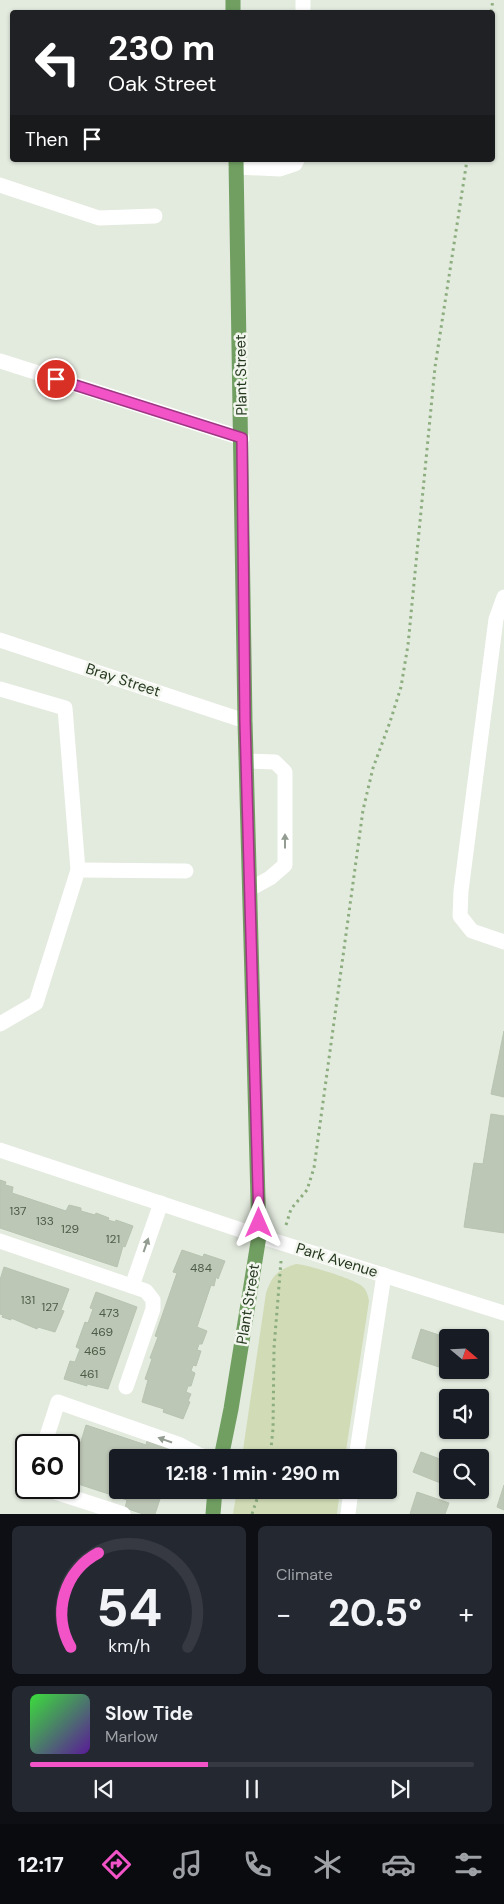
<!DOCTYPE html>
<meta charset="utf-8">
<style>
:root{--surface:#171b24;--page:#242831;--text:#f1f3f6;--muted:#9ea1a6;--line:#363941;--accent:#f254c8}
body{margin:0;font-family:"DM Sans",sans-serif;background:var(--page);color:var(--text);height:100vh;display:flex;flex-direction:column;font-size:19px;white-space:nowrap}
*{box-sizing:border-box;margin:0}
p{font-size:16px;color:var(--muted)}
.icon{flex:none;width:28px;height:28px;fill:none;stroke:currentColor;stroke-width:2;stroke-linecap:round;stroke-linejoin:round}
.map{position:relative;height:1514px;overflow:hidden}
.side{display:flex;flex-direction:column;gap:12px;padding:12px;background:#0d0f14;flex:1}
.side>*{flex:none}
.top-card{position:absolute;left:10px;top:10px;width:485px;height:152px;border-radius:5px;box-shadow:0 1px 4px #0004;background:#202124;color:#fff;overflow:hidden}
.needle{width:32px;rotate:109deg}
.controls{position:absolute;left:439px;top:1329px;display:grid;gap:10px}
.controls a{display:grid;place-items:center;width:50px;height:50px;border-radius:5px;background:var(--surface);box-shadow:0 1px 4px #0004;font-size:25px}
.speed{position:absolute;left:15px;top:1434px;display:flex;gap:10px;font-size:25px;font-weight:700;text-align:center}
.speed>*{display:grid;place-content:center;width:65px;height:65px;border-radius:50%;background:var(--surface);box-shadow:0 1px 4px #0004;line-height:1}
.speed .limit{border:2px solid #111;border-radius:8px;background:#fff;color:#111}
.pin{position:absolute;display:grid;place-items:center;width:42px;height:42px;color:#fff;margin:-21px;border:2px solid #fff;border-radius:50%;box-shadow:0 1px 5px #0007}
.me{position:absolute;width:55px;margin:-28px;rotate:0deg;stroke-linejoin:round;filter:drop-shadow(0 0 4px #0008)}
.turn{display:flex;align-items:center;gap:18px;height:105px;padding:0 15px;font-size:22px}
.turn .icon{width:65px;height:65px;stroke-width:2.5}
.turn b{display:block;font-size:35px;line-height:42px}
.then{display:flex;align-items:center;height:48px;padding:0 15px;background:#0003;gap:10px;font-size:19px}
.big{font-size:38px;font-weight:700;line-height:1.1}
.side .tile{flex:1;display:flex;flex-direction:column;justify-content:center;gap:8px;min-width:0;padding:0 18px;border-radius:8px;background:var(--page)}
.side .dial{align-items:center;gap:0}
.dial svg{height:130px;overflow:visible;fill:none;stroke:var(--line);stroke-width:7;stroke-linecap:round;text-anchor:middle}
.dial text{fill:var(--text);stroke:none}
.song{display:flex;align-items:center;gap:15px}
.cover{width:60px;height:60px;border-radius:8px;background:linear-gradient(135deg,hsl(120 70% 55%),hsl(270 70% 35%))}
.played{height:5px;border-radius:2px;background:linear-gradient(90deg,var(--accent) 40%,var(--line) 40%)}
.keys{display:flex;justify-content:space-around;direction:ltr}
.heat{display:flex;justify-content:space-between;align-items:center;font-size:28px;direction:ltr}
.side .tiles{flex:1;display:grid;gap:12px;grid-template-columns:1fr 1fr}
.tile:last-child{grid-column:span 2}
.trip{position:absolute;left:109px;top:1449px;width:288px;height:50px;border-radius:5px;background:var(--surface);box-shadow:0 1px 4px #0004;font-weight:700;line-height:50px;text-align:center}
.tab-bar{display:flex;height:80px;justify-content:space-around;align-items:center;background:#090b0e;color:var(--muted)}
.tab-bar .icon{width:35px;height:35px}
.tab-bar .on{color:var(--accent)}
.tab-bar b{font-size:22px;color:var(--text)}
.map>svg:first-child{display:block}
.green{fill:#d1dbb6}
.building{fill:#bdc7b6;stroke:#b8c3b1}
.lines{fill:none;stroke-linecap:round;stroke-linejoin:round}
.path{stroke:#8cad7e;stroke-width:3;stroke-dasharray:2.5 4;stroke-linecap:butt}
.minor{stroke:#fff;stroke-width:15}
.major{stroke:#719f62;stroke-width:15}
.oneway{fill:#929c90}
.route-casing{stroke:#9d3782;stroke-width:12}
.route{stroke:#f254c8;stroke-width:9}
.labels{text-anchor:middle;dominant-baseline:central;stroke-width:5;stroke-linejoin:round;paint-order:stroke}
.number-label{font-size:12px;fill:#4c5c46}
.street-label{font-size:15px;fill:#263920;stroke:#f2f6ee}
</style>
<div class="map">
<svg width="504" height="1514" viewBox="0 0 504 1514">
<rect width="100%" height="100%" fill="#e3eade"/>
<g class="green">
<path d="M296,1264c12,1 59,15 67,23 4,4 5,9 6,14l-24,156h-103l24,-164c6,-18 12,-23 30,-29z"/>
<polygon points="237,1490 340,1490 337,1514 233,1514"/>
</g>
<g class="building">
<polygon points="504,1031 504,1097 491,1094"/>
<polygon points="491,1114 504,1116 504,1233 464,1227 474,1163 483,1164"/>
<polygon points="0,1180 6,1182 5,1185 13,1187 12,1193 66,1211 69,1205 81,1208 81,1211 95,1215 96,1213 109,1218 108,1220 115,1222 116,1220 133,1226 125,1247 123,1246 117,1267 0,1228"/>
<polygon points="182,1250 203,1257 204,1254 225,1261 218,1279 216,1277 214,1286 211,1285 197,1327 207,1331 202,1344 199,1344 197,1350 201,1351 196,1366 193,1365 191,1371 195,1373 191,1386 188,1386 186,1392 191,1394 188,1401 190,1402 183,1419 163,1412 164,1409 142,1402 148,1380 145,1379 152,1359 150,1358 158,1337 155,1336 177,1273 173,1272"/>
<polygon points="4,1267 69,1289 61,1310 64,1311 55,1332 38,1327 37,1329 11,1318 11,1320 2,1317 3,1315 0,1314 0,1280"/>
<polygon points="96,1292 137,1307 108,1389 87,1384 87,1386 64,1379 70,1361 75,1362 80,1349 76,1347 85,1322 88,1323 93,1309 90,1308"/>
<polygon points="421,1329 448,1338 448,1370 412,1358"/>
<polygon points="448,1370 464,1370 463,1375"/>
<polygon points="86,1425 146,1445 148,1437 178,1447 174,1458 118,1458 118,1490 163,1490 155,1514 143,1514 125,1508 127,1500 69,1481"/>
<polygon points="421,1452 448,1462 448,1486 413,1472"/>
<polygon points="504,1485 504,1510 497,1507"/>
<polygon points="417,1492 449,1503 445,1514 410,1514"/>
</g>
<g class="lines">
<g class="path">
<polyline points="491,12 493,0"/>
<polyline points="286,1225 291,1209 307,1190 314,1168 363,810 373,768 390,722 401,687 408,645 435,367 467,160"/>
<polyline points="270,1458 273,1429 274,1348 281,1261"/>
<polyline points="252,1514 260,1490"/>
</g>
<g class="minor">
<polyline points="303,0 303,12"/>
<polyline points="236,167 280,169 295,164 297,160"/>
<polyline points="0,185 99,218 155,216"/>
<polyline points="0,361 242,438"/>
<polyline points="504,597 496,619 461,891 460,916 472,931 504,942"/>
<polyline points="0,640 245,721"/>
<polyline points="0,689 65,708 78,870 36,1003 0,1024"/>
<polyline points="246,761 275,762 285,772 285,865 270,878 250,889"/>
<polyline points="78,870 186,871"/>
<polyline points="0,1150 259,1236 504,1313"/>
<polyline points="0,1241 146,1291 153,1300 153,1309 126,1387"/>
<polyline points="132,1286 161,1203"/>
<polyline points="44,1445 58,1402 178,1444 199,1455 210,1458"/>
<polyline points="356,1458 384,1275"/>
<polyline points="43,1488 123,1514"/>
<polyline points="348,1514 351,1490"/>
</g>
<g class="major">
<polyline points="233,0 233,12"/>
<polyline points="221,1458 231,1409 259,1236 245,721 236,160"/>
<polyline points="213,1514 215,1490"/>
</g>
</g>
<defs><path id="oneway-solid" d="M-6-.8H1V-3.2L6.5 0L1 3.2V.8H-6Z" transform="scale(1.25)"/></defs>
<g class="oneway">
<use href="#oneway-solid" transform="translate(285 841) rotate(-90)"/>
<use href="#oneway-solid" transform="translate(146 1245) rotate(-71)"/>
<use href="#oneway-solid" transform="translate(165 1440) rotate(-161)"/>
</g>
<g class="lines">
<defs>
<polyline id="route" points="56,379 242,438 245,721 259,1223"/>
</defs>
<use href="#route" class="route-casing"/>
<use href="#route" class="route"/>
</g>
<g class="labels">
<g class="number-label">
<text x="18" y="1211">137</text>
<text x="45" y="1221">133</text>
<text x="70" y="1229">129</text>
<text x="113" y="1239">121</text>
<text x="201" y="1268">484</text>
<text x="28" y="1300">131</text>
<text x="50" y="1307">127</text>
<text x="109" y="1313">473</text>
<text x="102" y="1332">469</text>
<text x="95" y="1351">465</text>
<text x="89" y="1374">461</text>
</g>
<g class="street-label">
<text transform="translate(241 375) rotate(-91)">Plant Street</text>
<text transform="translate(123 680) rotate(18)">Bray Street</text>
<text transform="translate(337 1260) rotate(17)">Park Avenue</text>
<text transform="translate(248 1304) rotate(-81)">Plant Street</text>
</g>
</g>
</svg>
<div class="controls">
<a><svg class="needle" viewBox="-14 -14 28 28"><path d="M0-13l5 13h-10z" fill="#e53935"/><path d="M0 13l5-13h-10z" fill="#9ea1a6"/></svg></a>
<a><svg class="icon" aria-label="sound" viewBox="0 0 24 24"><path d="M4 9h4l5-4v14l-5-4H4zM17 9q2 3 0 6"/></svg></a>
<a><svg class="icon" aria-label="search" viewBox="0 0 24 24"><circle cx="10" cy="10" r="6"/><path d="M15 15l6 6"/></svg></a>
</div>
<div class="speed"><div class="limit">60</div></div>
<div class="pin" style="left:56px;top:379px;background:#d93025"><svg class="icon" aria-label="arrive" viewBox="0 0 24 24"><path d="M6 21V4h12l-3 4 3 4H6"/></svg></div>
<svg class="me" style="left:259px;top:1223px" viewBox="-20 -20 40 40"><path d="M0-17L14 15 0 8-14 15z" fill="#f254c8" stroke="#fff" stroke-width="4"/></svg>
<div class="trip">12:18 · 1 min · 290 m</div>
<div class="top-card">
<div class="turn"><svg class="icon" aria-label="left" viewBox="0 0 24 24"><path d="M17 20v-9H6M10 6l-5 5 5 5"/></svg><div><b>230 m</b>Oak Street</div></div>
<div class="then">Then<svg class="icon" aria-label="arrive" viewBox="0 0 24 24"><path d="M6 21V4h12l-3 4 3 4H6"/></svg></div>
</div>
</div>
<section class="side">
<div class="tiles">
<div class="tile dial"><svg viewBox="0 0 100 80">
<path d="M14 69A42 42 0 1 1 86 69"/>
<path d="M14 69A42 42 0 0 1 31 11" stroke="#f254c8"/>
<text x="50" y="56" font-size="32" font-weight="700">54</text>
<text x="50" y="72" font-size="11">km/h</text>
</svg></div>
<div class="tile"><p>Climate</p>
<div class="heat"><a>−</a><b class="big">20.5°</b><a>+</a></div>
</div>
<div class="tile">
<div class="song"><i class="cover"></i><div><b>Slow Tide</b><p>Marlow</p></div></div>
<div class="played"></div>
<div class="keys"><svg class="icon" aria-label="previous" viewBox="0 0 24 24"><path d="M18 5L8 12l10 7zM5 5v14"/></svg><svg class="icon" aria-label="pause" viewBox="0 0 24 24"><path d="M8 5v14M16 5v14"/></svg><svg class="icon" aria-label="next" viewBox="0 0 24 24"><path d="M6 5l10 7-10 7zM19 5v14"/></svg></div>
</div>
</div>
</section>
<nav class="tab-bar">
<b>12:17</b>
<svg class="icon on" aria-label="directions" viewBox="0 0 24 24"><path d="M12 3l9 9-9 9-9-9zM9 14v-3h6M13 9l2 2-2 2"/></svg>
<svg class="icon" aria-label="music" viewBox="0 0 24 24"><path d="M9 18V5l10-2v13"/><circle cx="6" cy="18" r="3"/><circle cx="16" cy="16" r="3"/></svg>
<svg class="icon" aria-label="phone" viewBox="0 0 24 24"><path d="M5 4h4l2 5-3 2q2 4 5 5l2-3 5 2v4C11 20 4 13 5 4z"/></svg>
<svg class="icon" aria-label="climate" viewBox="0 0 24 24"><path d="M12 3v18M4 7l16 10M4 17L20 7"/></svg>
<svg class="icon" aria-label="car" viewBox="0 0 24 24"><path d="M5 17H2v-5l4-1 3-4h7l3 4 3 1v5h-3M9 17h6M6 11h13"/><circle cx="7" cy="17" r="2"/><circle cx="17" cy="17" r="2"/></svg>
<svg class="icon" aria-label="filters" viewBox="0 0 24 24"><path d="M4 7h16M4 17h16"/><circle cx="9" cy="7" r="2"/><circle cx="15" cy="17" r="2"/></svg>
</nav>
